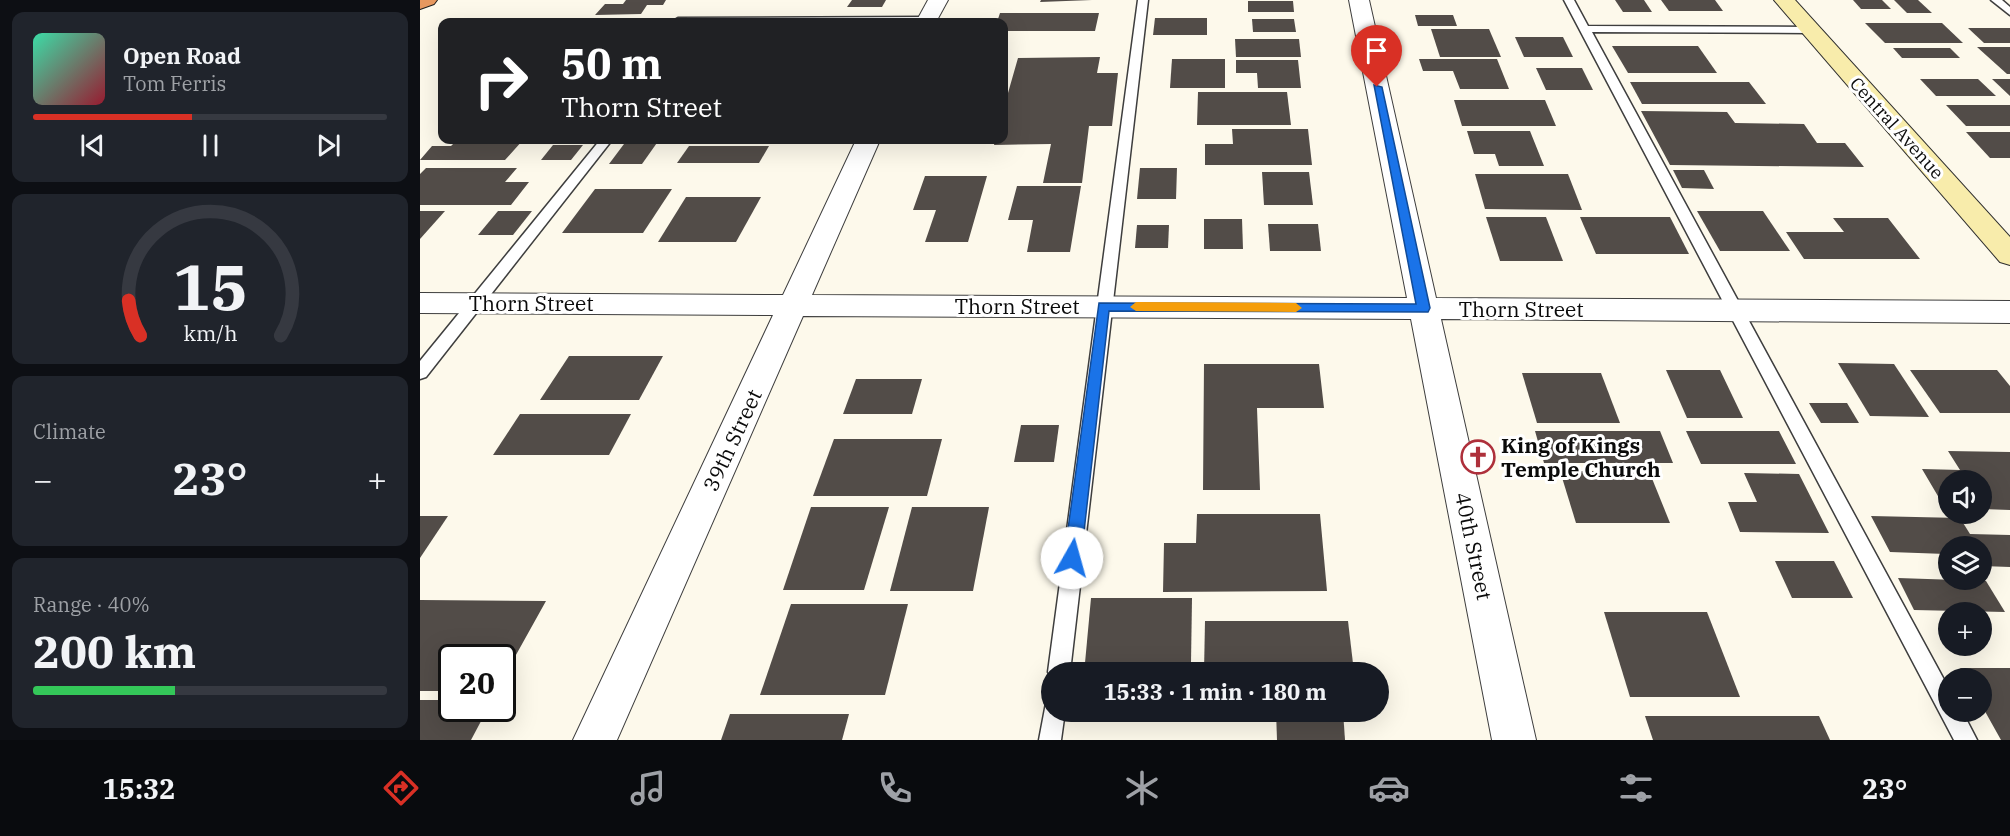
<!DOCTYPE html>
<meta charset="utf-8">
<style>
:root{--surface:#171b24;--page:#20242c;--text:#f1f3f6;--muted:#9ea1a6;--line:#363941;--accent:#d93025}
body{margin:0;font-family:"IBM Plex Serif",serif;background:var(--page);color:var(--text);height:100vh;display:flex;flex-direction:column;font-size:22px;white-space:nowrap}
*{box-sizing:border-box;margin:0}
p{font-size:20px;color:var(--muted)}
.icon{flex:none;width:33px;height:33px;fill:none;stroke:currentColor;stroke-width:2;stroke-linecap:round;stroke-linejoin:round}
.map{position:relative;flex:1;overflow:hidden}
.details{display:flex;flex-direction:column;gap:12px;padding:12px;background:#0d0f14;width:420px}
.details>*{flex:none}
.banner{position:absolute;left:18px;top:18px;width:570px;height:126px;border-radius:12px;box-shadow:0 6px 24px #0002;background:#202124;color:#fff;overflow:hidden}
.fabs{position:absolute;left:1518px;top:470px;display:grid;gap:12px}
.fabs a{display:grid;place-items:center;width:54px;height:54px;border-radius:50%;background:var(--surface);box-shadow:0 6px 24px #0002;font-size:30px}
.speed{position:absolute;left:18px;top:644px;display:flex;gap:12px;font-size:30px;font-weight:700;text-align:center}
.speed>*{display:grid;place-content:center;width:78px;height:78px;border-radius:50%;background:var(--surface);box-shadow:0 6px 24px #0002;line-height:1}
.speed .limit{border:3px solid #111;border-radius:9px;background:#fff;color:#111}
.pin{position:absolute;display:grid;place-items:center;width:51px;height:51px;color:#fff;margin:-62px -26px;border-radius:50% 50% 50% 0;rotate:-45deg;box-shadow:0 0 6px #0007}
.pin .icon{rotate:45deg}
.me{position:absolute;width:66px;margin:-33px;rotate:7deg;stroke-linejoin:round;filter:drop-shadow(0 0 4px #0008)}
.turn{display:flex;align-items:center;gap:21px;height:126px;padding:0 24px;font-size:27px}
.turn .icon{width:78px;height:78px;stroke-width:2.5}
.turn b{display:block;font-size:42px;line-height:51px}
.big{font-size:45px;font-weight:800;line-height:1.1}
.details .tile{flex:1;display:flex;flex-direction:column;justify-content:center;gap:9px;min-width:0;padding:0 21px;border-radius:12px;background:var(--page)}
.details .dial{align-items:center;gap:0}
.dial svg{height:156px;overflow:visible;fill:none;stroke:var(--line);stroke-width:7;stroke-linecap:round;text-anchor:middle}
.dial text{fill:var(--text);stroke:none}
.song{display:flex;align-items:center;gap:18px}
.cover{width:72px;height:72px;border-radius:9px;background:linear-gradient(135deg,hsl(160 70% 55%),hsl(350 70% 35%))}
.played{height:6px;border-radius:3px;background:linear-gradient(90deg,var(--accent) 45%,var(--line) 45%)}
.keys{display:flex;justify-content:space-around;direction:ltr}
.heat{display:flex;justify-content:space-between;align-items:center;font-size:33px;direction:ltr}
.charge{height:9px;border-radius:4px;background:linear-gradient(90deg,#34c759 40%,var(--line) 0)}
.trip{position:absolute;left:621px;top:662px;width:348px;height:60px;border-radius:30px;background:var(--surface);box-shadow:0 6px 24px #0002;font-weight:800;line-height:60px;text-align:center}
.tab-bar{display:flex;height:96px;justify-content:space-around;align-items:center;background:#090b0e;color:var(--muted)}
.tab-bar .icon{width:42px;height:42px}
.tab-bar .selected{color:var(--accent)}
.tab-bar b{font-size:27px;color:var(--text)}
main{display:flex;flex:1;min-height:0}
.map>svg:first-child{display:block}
.building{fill:#524c48}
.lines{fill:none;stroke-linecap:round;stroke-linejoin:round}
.lane-casing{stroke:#3e3e3e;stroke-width:3}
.street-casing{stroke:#3e3e3e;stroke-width:2}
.secondary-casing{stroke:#2d2d2d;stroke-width:2}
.highway-casing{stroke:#1c1c1c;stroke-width:2}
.lane{fill:#fff;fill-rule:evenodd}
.street{fill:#fff;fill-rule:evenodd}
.secondary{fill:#f8ecab;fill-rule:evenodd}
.highway{fill:#e7985f;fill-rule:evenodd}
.route{fill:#1a73e8;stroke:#114b97;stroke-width:1.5}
.slow{fill:#f59e0b}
.labels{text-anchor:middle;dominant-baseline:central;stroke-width:6;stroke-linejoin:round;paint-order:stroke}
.far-street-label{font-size:18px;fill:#0b0b0b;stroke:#fff}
.street-label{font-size:21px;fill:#0b0b0b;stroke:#fff}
.poi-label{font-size:21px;font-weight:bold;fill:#0b0b0b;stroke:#fff;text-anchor:start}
</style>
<main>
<section class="details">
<div class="tile">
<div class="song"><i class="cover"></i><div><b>Open Road</b><p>Tom Ferris</p></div></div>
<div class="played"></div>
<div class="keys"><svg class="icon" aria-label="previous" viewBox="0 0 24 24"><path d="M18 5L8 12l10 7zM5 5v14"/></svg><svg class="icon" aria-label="pause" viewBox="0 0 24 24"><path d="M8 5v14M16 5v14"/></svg><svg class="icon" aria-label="next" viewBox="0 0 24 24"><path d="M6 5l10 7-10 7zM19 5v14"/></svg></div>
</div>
<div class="tile dial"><svg viewBox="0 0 100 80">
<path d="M14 69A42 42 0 1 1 86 69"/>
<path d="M14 69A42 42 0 0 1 8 51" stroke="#d93025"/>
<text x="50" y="56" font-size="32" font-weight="700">15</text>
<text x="50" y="72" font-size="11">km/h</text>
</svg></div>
<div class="tile"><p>Climate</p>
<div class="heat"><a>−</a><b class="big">23°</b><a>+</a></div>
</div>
<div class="tile"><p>Range · 40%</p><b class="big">200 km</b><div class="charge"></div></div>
</section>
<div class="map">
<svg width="1590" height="740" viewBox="0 0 1590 740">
<rect width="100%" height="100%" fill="#fdf9eb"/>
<g class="building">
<polygon points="206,0 246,0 243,5 227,5 221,14 175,15 185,4 203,4"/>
<polygon points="432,0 466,0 462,7 427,7"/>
<polygon points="621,0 672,0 620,2"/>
<polygon points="1195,0 1224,0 1232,12 1203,12"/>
<polygon points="1241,0 1295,0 1303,11 1249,11"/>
<polygon points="1433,0 1462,0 1471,9 1441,9"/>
<polygon points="1474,0 1498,0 1512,13 1487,13"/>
<polygon points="828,1 873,1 874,12 828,12"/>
<polygon points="580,13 679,13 675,31 584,31 584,22 577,22"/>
<polygon points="995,15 1033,15 1037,26 998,26"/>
<polygon points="156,18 199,18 195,22 151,22"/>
<polygon points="735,18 787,18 787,35 733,35"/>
<polygon points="832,19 874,19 876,32 833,32"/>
<polygon points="1445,23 1522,23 1543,43 1465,43"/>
<polygon points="1548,28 1590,28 1590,43 1564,43"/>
<polygon points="1011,29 1069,29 1081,57 1020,57"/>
<polygon points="1095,37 1143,37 1153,57 1104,57"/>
<polygon points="815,39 879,39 881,57 816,57"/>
<polygon points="1192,46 1278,46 1297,73 1208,73"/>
<polygon points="1557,47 1590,47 1590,74 1587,74"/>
<polygon points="1473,48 1530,48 1540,58 1482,58"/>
<polygon points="680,57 677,73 698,73 692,126 669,126 662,183 623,183 631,144 574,145 575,140 584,140 584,107 598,58"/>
<polygon points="752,59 805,59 805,88 750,88"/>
<polygon points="999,59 1077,59 1089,89 1040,89 1033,71 1003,71"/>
<polygon points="816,60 878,60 881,88 838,88 837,73 816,73"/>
<polygon points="1116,68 1162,68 1173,90 1126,90"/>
<polygon points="1500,79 1558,79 1576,96 1516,96"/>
<polygon points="1572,79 1590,79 1590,96"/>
<polygon points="1210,82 1329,82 1346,104 1222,104"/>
<polygon points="778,92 867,92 871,125 777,125"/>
<polygon points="1034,100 1125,100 1136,126 1042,126"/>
<polygon points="1526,105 1590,105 1590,126 1546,126"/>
<polygon points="1221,111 1307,112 1315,123 1384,124 1397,143 1425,143 1444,167 1250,165"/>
<polygon points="812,129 888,129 892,165 785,165 785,144 813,144"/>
<polygon points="1047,131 1110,131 1124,166 1079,166 1075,154 1054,154"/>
<polygon points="1546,132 1590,132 1590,158 1570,158"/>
<polygon points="37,140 103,140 85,160 0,160 12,146 31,146"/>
<polygon points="207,140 239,140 222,164 189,164"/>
<polygon points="272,140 346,140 344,142 270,142"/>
<polygon points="133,145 163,145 151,160 121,160"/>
<polygon points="269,146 349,146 339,163 257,163"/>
<polygon points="6,168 97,168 85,182 109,182 91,205 0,205 0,174"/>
<polygon points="720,168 757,168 756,199 717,199"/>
<polygon points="1253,170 1284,170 1294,189 1262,188"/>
<polygon points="842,172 889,172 893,205 844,205"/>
<polygon points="1055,174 1148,174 1162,210 1065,209"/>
<polygon points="505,176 567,176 548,242 505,242 516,210 493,210"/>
<polygon points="597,186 661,186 650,252 607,252 613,220 588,220"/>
<polygon points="175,189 252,189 223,233 142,233"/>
<polygon points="266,197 341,197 316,242 238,242"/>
<polygon points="0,211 25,211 0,239"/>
<polygon points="78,211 112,211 93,235 58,235"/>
<polygon points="1277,211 1343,211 1370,251 1300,251"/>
<polygon points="1066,217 1126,217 1143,261 1080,261"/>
<polygon points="1160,217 1250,217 1269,254 1176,254"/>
<polygon points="1413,218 1468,218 1500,259 1384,259 1366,232 1424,232"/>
<polygon points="784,219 822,219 823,249 784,249"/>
<polygon points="848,224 898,224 901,251 850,251"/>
<polygon points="717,225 749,225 748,248 715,248"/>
<polygon points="149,356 243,356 219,400 120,400"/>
<polygon points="1418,363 1474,364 1509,417 1450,416"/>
<polygon points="784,364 899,364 904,408 837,408 840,490 783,490"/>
<polygon points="1246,370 1300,370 1323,418 1267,418"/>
<polygon points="1490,370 1577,370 1590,386 1590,413 1520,413"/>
<polygon points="1102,373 1181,373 1200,423 1117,423"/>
<polygon points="436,379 502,379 492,414 423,414"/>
<polygon points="1389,403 1427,403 1439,423 1401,423"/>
<polygon points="100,414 211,414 189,455 73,455"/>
<polygon points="601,425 639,425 634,462 594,462"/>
<polygon points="1115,431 1240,431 1253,463 1124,463"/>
<polygon points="1266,431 1359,431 1376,464 1281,464"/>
<polygon points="414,439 522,439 507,496 393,496"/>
<polygon points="1528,451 1590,452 1590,510 1562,509 1562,480 1528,480 1528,508 1525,508 1502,469 1540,470"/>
<polygon points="1140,471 1229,471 1250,523 1156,523"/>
<polygon points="1324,473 1379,474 1409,533 1320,532 1308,502 1337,502"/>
<polygon points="391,507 469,507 444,590 363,590"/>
<polygon points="492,507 569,507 553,591 470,591"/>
<polygon points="777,514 900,514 907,591 743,592 744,543 776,543"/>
<polygon points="0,516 28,516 0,558"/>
<polygon points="1451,516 1540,518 1550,534 1590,535 1590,567 1562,566 1562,546 1528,546 1528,558 1526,554 1470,552"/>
<polygon points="1355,561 1414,561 1433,598 1372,598"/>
<polygon points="1478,578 1566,581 1585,612 1494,610"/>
<polygon points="671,598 772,598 771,663 665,663"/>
<polygon points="0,600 126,601 82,680 82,657 32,657 32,691 0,691"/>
<polygon points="371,604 488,604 465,695 340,695"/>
<polygon points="1184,612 1287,612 1320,697 1210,697"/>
<polygon points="785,621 928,621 934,672 784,672"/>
<polygon points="1540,668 1590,668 1590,740 1581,740 1562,706 1562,678 1546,678"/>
<polygon points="0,700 32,700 32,708 68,708 51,740 0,740"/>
<polygon points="856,711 923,711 925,740 857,740"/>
<polygon points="310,714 429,714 422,740 301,740"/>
<polygon points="1225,716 1399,716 1410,740 1233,740"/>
</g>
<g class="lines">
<defs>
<g id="lane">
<polygon points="718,0 728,0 650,672 632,672 632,679 628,672"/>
<polygon points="1144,0 1154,0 1168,26 1391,27 1396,30 1391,33 1172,32 1528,687 1528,711 1542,711 1557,740 1534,740"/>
<polygon points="1571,0 1582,0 1590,7 1590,15"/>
<polygon points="508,17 512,18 512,22 253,21 258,18"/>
<polygon points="180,140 192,140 6,377 0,379 0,361"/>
<polygon points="632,701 632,711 645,711 641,740 619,740 626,703"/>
</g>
<g id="street">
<polygon points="508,0 528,0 516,22 496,22"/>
<polygon points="929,0 949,0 1016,298 1590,301 1590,323 1021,319 1116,740 1072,740 991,319 383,316 197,740 153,740 353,315 0,313 0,293 363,295 436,140 460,140 392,295 987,298"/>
</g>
<polygon id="secondary" points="1354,0 1375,0 1590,237 1590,265 1580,262"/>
<polygon id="highway" points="0,0 17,0 14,4 0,9"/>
</defs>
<use href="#lane" class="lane-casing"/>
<use href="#street" class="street-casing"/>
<use href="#secondary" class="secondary-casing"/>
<use href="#highway" class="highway-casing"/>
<use href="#lane" class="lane"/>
<use href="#street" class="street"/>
<use href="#secondary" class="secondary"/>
<use href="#highway" class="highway"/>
</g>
<polygon class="route" points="954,85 962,87 1010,308 1008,312 689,311 661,558 658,563 652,565 647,563 644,558 679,303 996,304"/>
<polygon class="slow" points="716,302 876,303 882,308 876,312 716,311 710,307"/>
<defs>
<symbol id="church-ring" viewBox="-11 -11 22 22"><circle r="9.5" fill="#fff" stroke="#ae303b" stroke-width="1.5"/><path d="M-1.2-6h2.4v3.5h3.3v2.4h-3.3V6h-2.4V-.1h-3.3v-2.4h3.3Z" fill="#ae303b"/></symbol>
</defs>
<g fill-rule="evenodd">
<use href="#church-ring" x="1039" y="438" width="38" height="38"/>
</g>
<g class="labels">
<g class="far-street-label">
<text transform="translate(1477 128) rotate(48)">Central Avenue</text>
</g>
<g class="street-label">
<text x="111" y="303">Thorn Street</text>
<text x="597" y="306">Thorn Street</text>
<text x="1101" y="309">Thorn Street</text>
<text transform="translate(312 440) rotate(-65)">39th Street</text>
<text transform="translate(1054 546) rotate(78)">40th Street</text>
</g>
<g class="poi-label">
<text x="1081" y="445">King of Kings<tspan x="1081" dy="24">Temple Church</tspan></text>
</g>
</g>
</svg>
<div class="fabs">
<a><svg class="icon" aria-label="sound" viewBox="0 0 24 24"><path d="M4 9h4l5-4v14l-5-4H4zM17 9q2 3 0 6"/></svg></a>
<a><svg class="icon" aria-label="layers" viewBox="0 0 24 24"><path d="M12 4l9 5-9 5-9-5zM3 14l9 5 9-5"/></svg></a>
<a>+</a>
<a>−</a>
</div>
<div class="speed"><div class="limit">20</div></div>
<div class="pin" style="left:957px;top:87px;background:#d93025"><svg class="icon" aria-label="arrive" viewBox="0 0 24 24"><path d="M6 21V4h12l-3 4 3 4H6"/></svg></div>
<svg class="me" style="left:652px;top:558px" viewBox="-20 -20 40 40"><circle r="19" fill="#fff"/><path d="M0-13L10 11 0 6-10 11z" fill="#1a73e8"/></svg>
<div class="trip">15:33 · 1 min · 180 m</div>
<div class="banner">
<div class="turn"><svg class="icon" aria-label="right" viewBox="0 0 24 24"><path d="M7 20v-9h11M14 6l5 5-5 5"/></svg><div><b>50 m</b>Thorn Street</div></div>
</div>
</div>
</main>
<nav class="tab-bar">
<b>15:32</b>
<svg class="icon selected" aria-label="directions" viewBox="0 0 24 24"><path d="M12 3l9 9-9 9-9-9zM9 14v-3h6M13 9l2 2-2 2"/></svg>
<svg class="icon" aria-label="music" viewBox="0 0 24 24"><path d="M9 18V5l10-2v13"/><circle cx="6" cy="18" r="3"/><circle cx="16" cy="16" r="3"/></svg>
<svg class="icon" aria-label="phone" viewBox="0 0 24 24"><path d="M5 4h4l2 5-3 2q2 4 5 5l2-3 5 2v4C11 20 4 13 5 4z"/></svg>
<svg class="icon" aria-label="climate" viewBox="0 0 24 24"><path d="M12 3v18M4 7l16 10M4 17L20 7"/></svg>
<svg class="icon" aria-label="car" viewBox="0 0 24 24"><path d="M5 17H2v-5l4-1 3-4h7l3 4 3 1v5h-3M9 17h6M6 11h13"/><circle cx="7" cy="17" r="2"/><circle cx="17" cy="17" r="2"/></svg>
<svg class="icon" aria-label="filters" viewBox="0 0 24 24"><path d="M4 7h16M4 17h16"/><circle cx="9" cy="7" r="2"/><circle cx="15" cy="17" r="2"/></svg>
<b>23°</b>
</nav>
